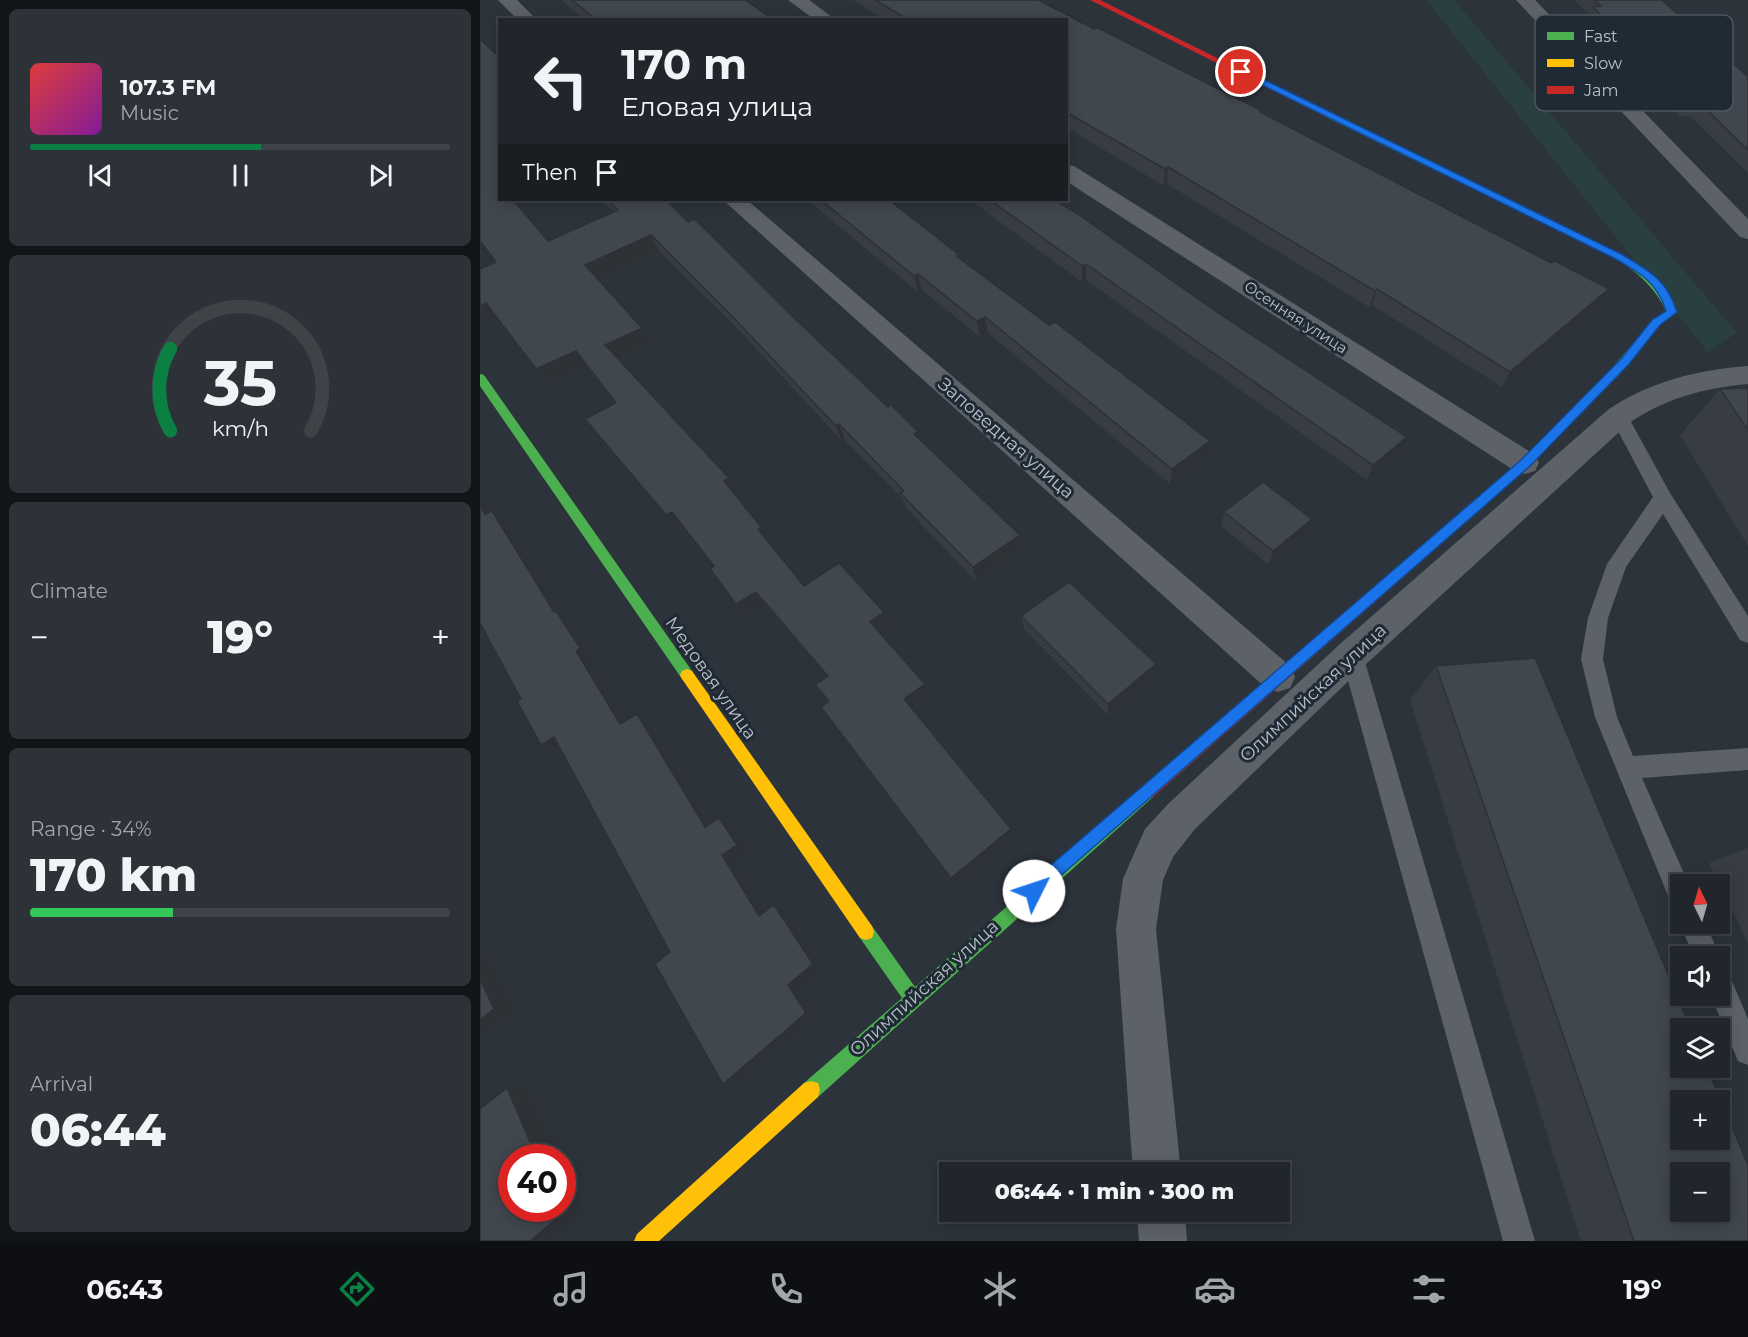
<!DOCTYPE html>
<meta charset="utf-8">
<style>
:root{--surface:#21262c;--page:#2d3238;--text:#f1f3f6;--muted:#a2a5a9;--line:#3e4348;--accent:#0b8043}
body{margin:0;font-family:Montserrat,sans-serif;background:var(--page);color:var(--text);height:100vh;display:flex;flex-direction:column;font-size:22px;white-space:nowrap}
*{box-sizing:border-box;margin:0}
p{font-size:20px;color:var(--muted)}
.icon{flex:none;width:33px;height:33px;fill:none;stroke:currentColor;stroke-width:2;stroke-linecap:round;stroke-linejoin:round}
.map{position:relative;flex:1;overflow:hidden}
.side{display:flex;flex-direction:column;gap:9px;padding:9px;background:#121518;width:480px}
.side>*{flex:none}
.top-card{position:absolute;left:18px;top:18px;width:570px;height:183px;border-radius:0px;box-shadow:0 3px 15px #0003,0 0 0 2px var(--line);background:#21262c;color:var(--text);overflow:hidden}
.needle{width:39px;rotate:355deg}
.fabs{position:absolute;left:1190px;top:874px;display:grid;gap:12px}
.fabs a{display:grid;place-items:center;width:60px;height:60px;border-radius:0px;background:var(--surface);box-shadow:0 3px 15px #0003,0 0 0 2px var(--line);font-size:30px}
.speed{position:absolute;left:18px;top:1144px;display:flex;gap:12px;font-size:30px;font-weight:700;text-align:center}
.speed>*{display:grid;place-content:center;width:78px;height:78px;border-radius:50%;background:var(--surface);box-shadow:0 3px 15px #0003,0 0 0 2px var(--line);line-height:1}
.speed .limit{border:9px solid #d22;background:#fff;color:#111}
.pin{position:absolute;display:grid;place-items:center;width:51px;height:51px;color:#fff;margin:-26px;border:3px solid #fff;border-radius:50%;box-shadow:0 2px 6px #0007}
.me{position:absolute;width:66px;margin:-33px;rotate:49deg;stroke-linejoin:round;filter:drop-shadow(0 0 4px #0008)}
.turn{display:flex;align-items:center;gap:21px;height:126px;padding:0 24px;font-size:27px}
.turn .icon{width:78px;height:78px;stroke-width:2.5}
.turn b{display:block;font-size:42px;line-height:51px}
.then{display:flex;align-items:center;height:57px;padding:0 24px;background:#0003;gap:12px;font-size:22px}
.big{font-size:45px;font-weight:800;line-height:1.1}
.side .card{flex:1;display:flex;flex-direction:column;justify-content:center;gap:9px;min-width:0;padding:0 21px;border-radius:9px;background:var(--page)}
.side .dial{align-items:center;gap:0}
.dial svg{height:156px;overflow:visible;fill:none;stroke:var(--line);stroke-width:7;stroke-linecap:round;text-anchor:middle}
.dial text{fill:var(--text);stroke:none}
.song{display:flex;align-items:center;gap:18px}
.cover{width:72px;height:72px;border-radius:9px;background:linear-gradient(135deg,hsl(0 70% 55%),hsl(290 70% 35%))}
.played{height:6px;border-radius:3px;background:linear-gradient(90deg,var(--accent) 55%,var(--line) 55%)}
.keys{display:flex;justify-content:space-around;direction:ltr}
.heat{display:flex;justify-content:space-between;align-items:center;font-size:33px;direction:ltr}
.charge{height:9px;border-radius:4px;background:linear-gradient(90deg,#34c759 34%,var(--line) 0)}
.trip{position:absolute;left:459px;top:1162px;width:351px;height:60px;border-radius:0px;background:var(--surface);box-shadow:0 3px 15px #0003,0 0 0 2px var(--line);font-weight:800;line-height:60px;text-align:center}
.tabs{display:flex;height:96px;justify-content:space-around;align-items:center;background:#0d0f12;color:var(--muted)}
.tabs .icon{width:42px;height:42px}
.tabs .selected{color:var(--accent)}
.tabs b{font-size:27px;color:var(--text)}
main{display:flex;flex:1;min-height:0}
.map>svg:first-child{display:block}
.green{fill:#293f40}
.lines{fill:none;stroke-linecap:round;stroke-linejoin:round}
.lane{fill:#5c6268;fill-rule:evenodd}
.street{fill:#5c6268;fill-rule:evenodd}
.fast{fill:#4caf50;fill-rule:evenodd}
.slow{fill:#ffc107;fill-rule:evenodd}
.jam{fill:#c62828;fill-rule:evenodd}
.wall{fill:#383d43}
.shaded-wall{fill:#2e3237}
.building{fill:#41474e;stroke:#2e3237;stroke-width:1.5;fill-rule:evenodd}
.route{fill:#1a73e8;stroke:#114b97;stroke-width:1.5}
.labels{text-anchor:middle;dominant-baseline:central;stroke-width:6;stroke-linejoin:round;paint-order:stroke}
.far-street-label{font-size:15px;fill:#b7c0ca;stroke:#1f2a35}
.street-label{font-size:18px;fill:#b7c0ca;stroke:#1f2a35}
.key{fill:#1f2a35;stroke:#4d5762;stroke-width:1.5}
.key-label{font-size:16px;fill:#b7c0ca}
</style>
<main>
<section class="side">
<div class="card">
<div class="song"><i class="cover"></i><div><b>107.3 FM</b><p>Music</p></div></div>
<div class="played"></div>
<div class="keys"><svg class="icon" aria-label="previous" viewBox="0 0 24 24"><path d="M18 5L8 12l10 7zM5 5v14"/></svg><svg class="icon" aria-label="pause" viewBox="0 0 24 24"><path d="M8 5v14M16 5v14"/></svg><svg class="icon" aria-label="next" viewBox="0 0 24 24"><path d="M6 5l10 7-10 7zM19 5v14"/></svg></div>
</div>
<div class="card dial"><svg viewBox="0 0 100 80">
<path d="M14 69A42 42 0 1 1 86 69"/>
<path d="M14 69A42 42 0 0 1 14 27" stroke="#0b8043"/>
<text x="50" y="56" font-size="32" font-weight="700">35</text>
<text x="50" y="72" font-size="11">km/h</text>
</svg></div>
<div class="card"><p>Climate</p>
<div class="heat"><a>−</a><b class="big">19°</b><a>+</a></div>
</div>
<div class="card"><p>Range · 34%</p><b class="big">170 km</b><div class="charge"></div></div>
<div class="card"><p>Arrival</p><b class="big">06:44</b></div>
</section>
<div class="map">
<svg width="1268" height="1241" viewBox="0 0 1268 1241">
<rect width="100%" height="100%" fill="#2c333a"/>
<polygon class="green" points="946,0 974,0 1257,333 1228,352"/>
<g class="lines">
<g class="lane">
<polygon points="1139,410 1145,411 1190,493 1268,616 1268,643 1260,640 1183,514 1146,567 1128,618 1123,659 1137,717 1153,756 1268,748 1268,770 1162,778 1209,885 1200,885 1200,907 1191,903 1115,717 1101,659 1108,618 1127,564 1173,497 1130,416 1133,411"/>
<polygon points="872,646 880,648 883,655 1055,1241 1023,1241 861,655 864,648"/>
<polygon points="1200,924 1226,924 1240,957 1239,960 1239,957 1214,957"/>
<polygon points="1239,971 1249,974 1268,1019 1268,1065 1258,1061 1231,996 1239,996"/>
</g>
<g class="street">
<polygon points="18,0 37,0 57,20 38,20"/>
<polygon points="308,0 329,0 356,20 335,20"/>
<polygon points="1036,0 1055,0 1268,219 1268,239 1260,237"/>
<polygon points="586,165 594,166 1055,455 1059,463 1055,471 1045,474 1035,471 586,181"/>
<polygon points="243,200 267,200 810,666 815,677 810,688 798,692 786,688"/>
<path d="M1268,366v18c-44,4 -82,14 -119,39l-265,243 -169,163 -22,28 -10,23 -7,49 25,244h-48l-17,-244 7,-50 6,-14 16,-36 24,-26 171,-159 269,-235c42,-28 89,-39 139,-43z"/>
<polygon points="657,1212 705,1212 707,1241 659,1241"/>
</g>
<g class="fast">
<path d="M848,114h6l287,140c25,15 44,32 56,58l-17,13 -40,49h-8v-6l40,-47 14,-10c-11,-24 -29,-39 -51,-53l-287,-140z"/>
<polygon points="0,374 4,375 212,671 214,675 212,679 207,681 202,679 0,386"/>
<polygon points="668,785 673,787 676,792 673,797 338,1097 331,1099 324,1097 322,1090 324,1083 422,998 380,938 378,932 380,926 386,924 392,926 435,987 663,787"/>
</g>
<g class="slow">
<polygon points="1136,367 1141,371 1140,374 1049,466 967,539 959,539 957,535 959,531 1041,460 1132,368"/>
<polygon points="207,669 212,671 392,926 394,932 392,938 386,940 380,938 202,679 200,675 202,671"/>
<polygon points="331,1081 338,1083 340,1090 338,1097 179,1241 154,1241 157,1234 324,1083"/>
</g>
<g class="jam">
<polygon points="610,0 620,0 855,116 848,118"/>
<polygon points="963,530 967,531 969,535 967,539 673,797 668,799 663,797 660,792 663,787 959,531"/>
</g>
</g>
<g class="wall">
<polygon points="81,0 265,0 294,20 105,20"/>
<polygon points="373,0 558,0 614,29 782,113 1071,263 1129,289 1119,305 1022,387 892,305 889,307 687,184 684,186 586,127 586,20 406,20"/>
<polygon points="1094,0 1182,0 1266,75 1268,75 1268,173 1210,116 1201,117 1107,20 1109,14"/>
<polygon points="34,200 68,241 134,212 121,200 186,200 208,222 312,316 441,441 543,549 496,581 426,508 422,498 365,440 362,441 259,330 180,252 119,280 172,344 139,360 258,493 255,495 281,527 290,542 289,542 324,586 404,612 411,625 399,633 445,684 450,696 432,709 534,837 476,885 348,702 335,685 347,676 286,605 267,617 234,566 203,526 198,529 105,419 135,403 107,367 69,385 19,320 13,322 0,307 0,269 16,262"/>
<polygon points="327,200 409,200 478,254 479,258 569,325 730,441 728,456 690,484 508,333 500,337 442,290 438,292"/>
<polygon points="490,200 575,200 920,452 887,480 606,280 602,282"/>
<polygon points="1268,388 1268,546 1200,435 1240,389"/>
<polygon points="744,512 832,519 827,533 789,565 741,526"/>
<polygon points="541,616 675,676 628,715 544,629"/>
<polygon points="956,666 1268,1241 1101,1241 930,700"/>
<polygon points="1268,848 1268,943 1229,863"/>
</g>
<g class="shaded-wall">
<polygon points="688,167 687,184 684,186 685,169"/>
<polygon points="171,235 180,252 116,281 105,265"/>
<polygon points="606,264 606,280 602,282 602,266"/>
<polygon points="438,274 442,290 438,292 434,276"/>
<polygon points="897,289 892,305 889,307 895,291"/>
<polygon points="1129,289 1119,305 1022,387 1030,372"/>
<polygon points="6,303 19,320 13,322 0,306"/>
<polygon points="505,317 508,333 500,337 497,321"/>
<polygon points="162,328 172,344 136,361 125,345"/>
<polygon points="96,351 107,367 69,385 56,369"/>
<polygon points="359,424 365,440 362,441 356,426"/>
<polygon points="438,432 443,447 434,434"/>
<polygon points="927,437 920,452 887,480 893,465"/>
<polygon points="730,441 728,456 690,484 692,469"/>
<polygon points="249,478 258,493 254,496 244,481"/>
<polygon points="0,494 21,529 5,514 0,505"/>
<polygon points="12,511 28,525 84,618 91,624 114,660 111,663 155,735 140,724"/>
<polygon points="192,512 203,526 198,529 186,515"/>
<polygon points="832,519 827,533 789,565 793,551"/>
<polygon points="281,527 290,542 287,544 278,529"/>
<polygon points="540,535 543,549 496,581 493,567"/>
<polygon points="276,592 286,605 267,617 256,604"/>
<polygon points="404,612 411,625 397,635 390,622"/>
<polygon points="676,664 675,676 628,715 628,704"/>
<polygon points="445,684 450,696 430,710 424,699"/>
<polygon points="157,714 170,725 238,835 225,827"/>
<polygon points="74,737 90,747 78,755 61,745"/>
<polygon points="239,818 251,826 268,852 254,863 291,922 279,916 242,855"/>
<polygon points="531,829 534,837 476,885 471,878"/>
<polygon points="294,905 305,911 343,968 319,988 337,1015 257,1084 243,1084"/>
<polygon points="0,952 8,954 36,1012 0,1039"/>
<polygon points="27,1088 49,1088 80,1158 57,1158"/>
<polygon points="82,1163 103,1210 66,1241 50,1241 79,1209 82,1209"/>
</g>
<g class="building">
<polygon points="92,0 265,0 294,20 117,20"/>
<polygon points="395,0 558,0 614,29 618,28 782,111 780,112 1071,263 1075,261 1129,289 1030,372 897,289 895,291 688,167 685,169 586,112 586,20 429,20"/>
<polygon points="1114,0 1182,0 1266,75 1268,75 1268,150 1219,102 1210,103 1113,7 1121,6"/>
<polygon points="0,39 20,58 20,200 33,200 68,241 138,210 128,200 186,200 208,222 214,219 241,245 312,316 408,407 411,405 438,432 434,434 540,535 493,567 420,493 424,491 359,424 356,426 250,314 171,235 105,265 162,328 125,345 249,478 244,481 281,527 278,529 324,586 359,563 404,612 390,622 445,684 424,699 531,829 471,878 341,707 349,701 335,685 348,676 276,592 256,604 230,569 234,566 192,512 186,515 105,419 136,403 96,351 56,369 6,303 0,306 0,269 16,262 0,241"/>
<polygon points="341,200 409,200 478,254 476,256 569,325 575,322 730,441 692,469 505,317 497,321 438,274 434,276"/>
<polygon points="510,200 575,200 599,215 741,315 927,437 893,465 606,264 602,266"/>
<polygon points="1268,388 1268,430 1240,389"/>
<polygon points="783,482 832,519 793,551 744,512"/>
<polygon points="0,505 5,514 12,511 74,612 76,611 100,648 96,651 140,724 157,714 225,827 239,818 257,845 242,855 279,916 294,905 333,964 308,985 326,1013 243,1084 175,964 190,952 74,737 61,745 37,701 41,699 0,623"/>
<polygon points="589,582 676,664 628,704 541,616"/>
<path d="M1055,658l156,371h-11v39h27l41,97v76h-114l-198,-575zM1200,1101h39v39h-39zM1200,1173h39v39h-39z"/>
<polygon points="0,979 14,1009 0,1020"/>
<polygon points="27,1088 57,1158 32,1158 32,1209 79,1209 81,1215 50,1241 0,1241 0,1109"/>
</g>
<path class="route" d="M758,70h6l377,184c29,17 46,26 56,58l-17,13 -31,39 -100,103 -495,432 -6,-2 -2,-6 2,-6 493,-425 100,-101 31,-39 14,-9c-9,-29 -26,-38 -52,-53l-376,-185z"/>
<g class="labels">
<g class="far-street-label">
<text transform="translate(816 317) rotate(33)">Осенняя улица</text>
</g>
<g class="street-label">
<text transform="translate(526 438) rotate(41)">Заповедная улица</text>
<text transform="translate(231 678) rotate(55)">Медовая улица</text>
<text transform="translate(833 693) rotate(-43)">Олимпийская улица</text>
<text transform="translate(444 988) rotate(-42)">Олимпийская улица</text>
</g>
</g>
<rect x="1055" y="15" width="198" height="96" rx="9" class="key"/>
<rect x="1067" y="32" width="27" height="8" fill="#4caf50"/>
<rect x="1067" y="59" width="27" height="8" fill="#ffc107"/>
<rect x="1067" y="86" width="27" height="8" fill="#c62828"/>
<g class="key-label">
<text x="1104" y="42">Fast</text>
<text x="1104" y="69">Slow</text>
<text x="1104" y="96">Jam</text>
</g>
</svg>
<div class="fabs">
<a><svg class="needle" viewBox="-14 -14 28 28"><path d="M0-13l5 13h-10z" fill="#e53935"/><path d="M0 13l5-13h-10z" fill="#a2a5a9"/></svg></a>
<a><svg class="icon" aria-label="sound" viewBox="0 0 24 24"><path d="M4 9h4l5-4v14l-5-4H4zM17 9q2 3 0 6"/></svg></a>
<a><svg class="icon" aria-label="layers" viewBox="0 0 24 24"><path d="M12 4l9 5-9 5-9-5zM3 14l9 5 9-5"/></svg></a>
<a>+</a>
<a>−</a>
</div>
<div class="speed"><div class="limit">40</div></div>
<div class="pin" style="left:761px;top:72px;background:#d93025"><svg class="icon" aria-label="arrive" viewBox="0 0 24 24"><path d="M6 21V4h12l-3 4 3 4H6"/></svg></div>
<svg class="me" style="left:554px;top:891px" viewBox="-20 -20 40 40"><circle r="19" fill="#fff"/><path d="M0-13L10 11 0 6-10 11z" fill="#1a73e8"/></svg>
<div class="trip">06:44 · 1 min · 300 m</div>
<div class="top-card">
<div class="turn"><svg class="icon" aria-label="left" viewBox="0 0 24 24"><path d="M17 20v-9H6M10 6l-5 5 5 5"/></svg><div><b>170 m</b>Еловая улица</div></div>
<div class="then">Then<svg class="icon" aria-label="arrive" viewBox="0 0 24 24"><path d="M6 21V4h12l-3 4 3 4H6"/></svg></div>
</div>
</div>
</main>
<nav class="tabs">
<b>06:43</b>
<svg class="icon selected" aria-label="directions" viewBox="0 0 24 24"><path d="M12 3l9 9-9 9-9-9zM9 14v-3h6M13 9l2 2-2 2"/></svg>
<svg class="icon" aria-label="music" viewBox="0 0 24 24"><path d="M9 18V5l10-2v13"/><circle cx="6" cy="18" r="3"/><circle cx="16" cy="16" r="3"/></svg>
<svg class="icon" aria-label="phone" viewBox="0 0 24 24"><path d="M5 4h4l2 5-3 2q2 4 5 5l2-3 5 2v4C11 20 4 13 5 4z"/></svg>
<svg class="icon" aria-label="climate" viewBox="0 0 24 24"><path d="M12 3v18M4 7l16 10M4 17L20 7"/></svg>
<svg class="icon" aria-label="car" viewBox="0 0 24 24"><path d="M5 17H2v-5l4-1 3-4h7l3 4 3 1v5h-3M9 17h6M6 11h13"/><circle cx="7" cy="17" r="2"/><circle cx="17" cy="17" r="2"/></svg>
<svg class="icon" aria-label="filters" viewBox="0 0 24 24"><path d="M4 7h16M4 17h16"/><circle cx="9" cy="7" r="2"/><circle cx="15" cy="17" r="2"/></svg>
<b>19°</b>
</nav>
